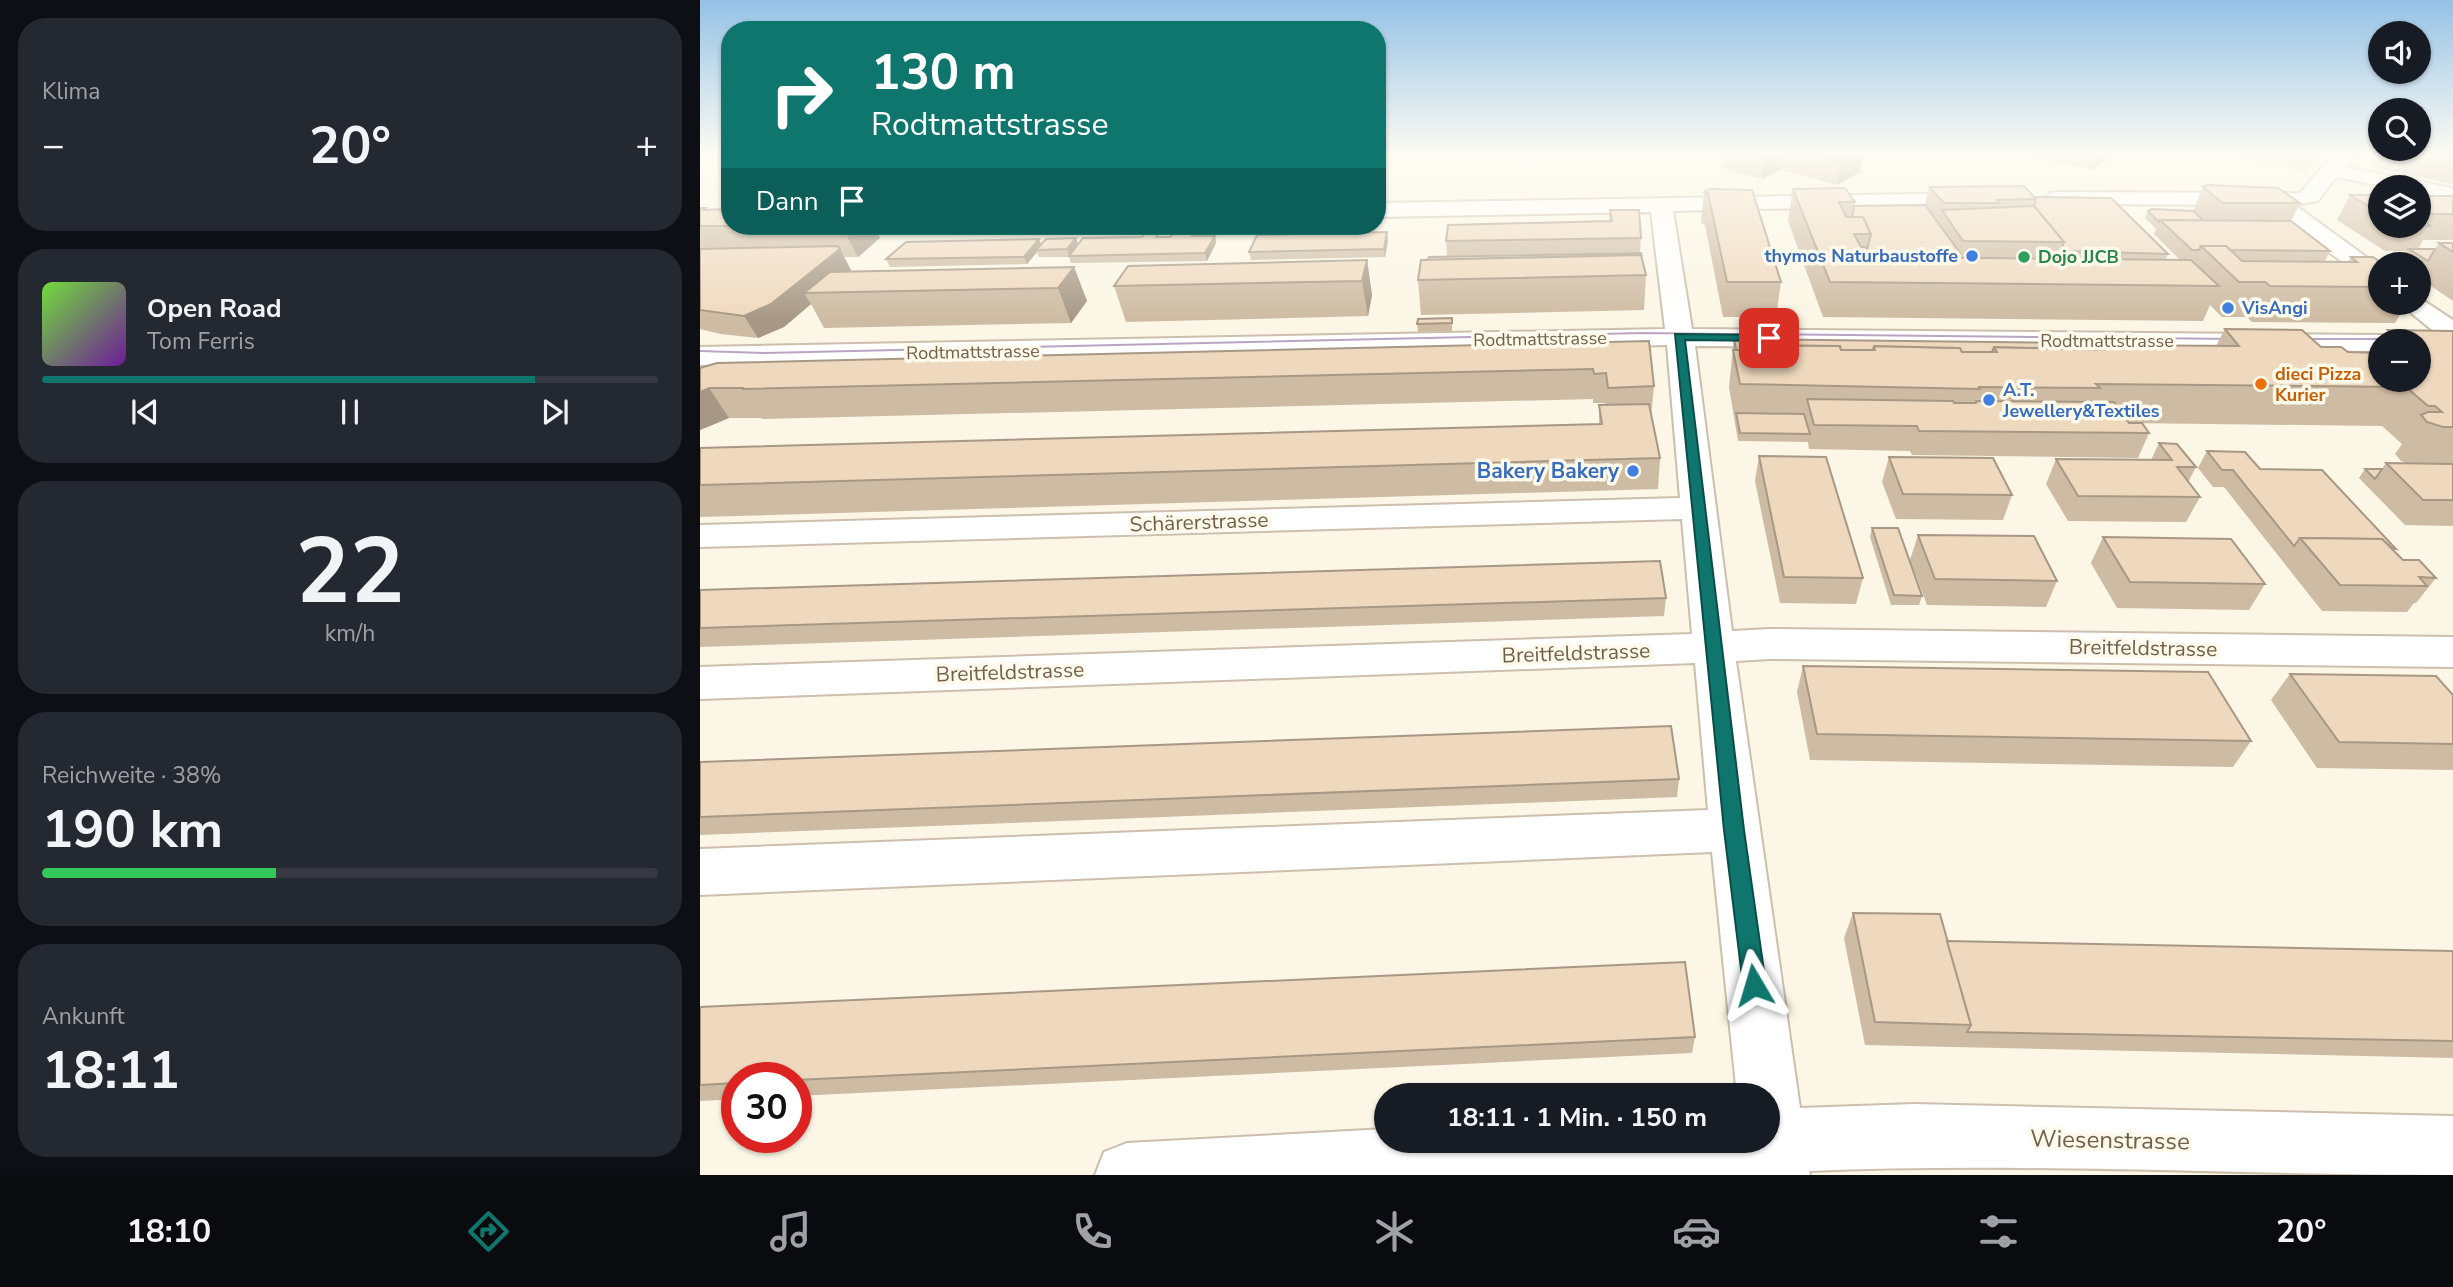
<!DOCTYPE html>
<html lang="de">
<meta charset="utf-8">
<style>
:root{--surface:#171b24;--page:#242831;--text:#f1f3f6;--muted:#9ea1a6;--line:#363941;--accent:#0f766e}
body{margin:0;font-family:"Nunito Sans",sans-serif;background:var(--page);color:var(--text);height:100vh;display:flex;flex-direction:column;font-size:26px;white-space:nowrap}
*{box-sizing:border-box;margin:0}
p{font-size:23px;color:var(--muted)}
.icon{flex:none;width:38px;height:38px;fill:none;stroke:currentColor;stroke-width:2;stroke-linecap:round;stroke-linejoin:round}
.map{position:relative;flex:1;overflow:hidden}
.drawer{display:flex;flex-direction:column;gap:18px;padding:18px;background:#0d0f14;width:700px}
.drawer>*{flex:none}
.hud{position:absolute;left:21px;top:21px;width:665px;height:214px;border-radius:28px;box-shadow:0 2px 5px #0004;background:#0f766e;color:#fff;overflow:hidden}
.buttons{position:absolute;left:1668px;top:21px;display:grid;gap:14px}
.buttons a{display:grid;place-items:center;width:63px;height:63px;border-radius:50%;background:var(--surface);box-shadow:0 2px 5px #0004;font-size:35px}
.speed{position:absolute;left:21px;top:1062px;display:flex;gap:14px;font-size:35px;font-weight:700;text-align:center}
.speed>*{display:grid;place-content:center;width:91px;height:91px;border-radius:50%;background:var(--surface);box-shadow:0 2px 5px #0004;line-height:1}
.speed .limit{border:10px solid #d22;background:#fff;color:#111}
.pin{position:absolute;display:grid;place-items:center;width:60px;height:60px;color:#fff;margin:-30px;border-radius:14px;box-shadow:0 4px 10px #0006}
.me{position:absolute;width:77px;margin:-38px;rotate:353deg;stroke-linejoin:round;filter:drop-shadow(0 0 5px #0008)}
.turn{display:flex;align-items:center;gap:24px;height:147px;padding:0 35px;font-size:32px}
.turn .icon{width:91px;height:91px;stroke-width:2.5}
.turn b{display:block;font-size:49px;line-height:60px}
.then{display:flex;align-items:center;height:66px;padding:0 35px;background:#0003;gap:14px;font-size:26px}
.big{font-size:52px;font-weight:700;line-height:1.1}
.drawer .widget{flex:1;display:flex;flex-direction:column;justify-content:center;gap:10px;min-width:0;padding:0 24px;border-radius:28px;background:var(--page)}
.drawer .dial{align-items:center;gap:0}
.dial b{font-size:91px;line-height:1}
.song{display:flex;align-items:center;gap:21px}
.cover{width:84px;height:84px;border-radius:10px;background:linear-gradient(135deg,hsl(100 70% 55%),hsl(280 70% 35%))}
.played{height:7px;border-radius:4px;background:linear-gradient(90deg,var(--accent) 80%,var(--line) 80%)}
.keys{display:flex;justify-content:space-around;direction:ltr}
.heat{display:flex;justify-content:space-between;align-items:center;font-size:38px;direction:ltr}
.charge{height:10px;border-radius:5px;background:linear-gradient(90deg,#34c759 38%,var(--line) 0)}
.trip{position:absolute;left:674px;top:1083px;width:406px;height:70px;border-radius:35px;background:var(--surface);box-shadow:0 2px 5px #0004;font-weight:700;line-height:70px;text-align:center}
.tabs{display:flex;height:112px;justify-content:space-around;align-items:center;background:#090b0e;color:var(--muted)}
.tabs .icon{width:49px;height:49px}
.tabs .active{color:var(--accent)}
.tabs b{font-size:32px;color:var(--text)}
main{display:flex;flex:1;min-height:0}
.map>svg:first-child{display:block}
.green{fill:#cde8c4}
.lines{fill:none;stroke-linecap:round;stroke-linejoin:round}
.minor-casing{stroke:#ccbfac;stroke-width:4}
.minor{fill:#fff;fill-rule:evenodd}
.tram{stroke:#baa4c4;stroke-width:2}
.wall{fill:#cebba3}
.shaded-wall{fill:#a79885}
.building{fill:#efd9be;stroke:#a79885;stroke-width:2}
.route{fill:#0f766e;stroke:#0a4d48;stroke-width:2}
.shop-dot{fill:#3f7fe0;stroke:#fefaeb;stroke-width:2.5}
.leisure-dot{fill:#2e9e5b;stroke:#fefaeb;stroke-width:2.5}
.food-dot{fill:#e8710a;stroke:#fefaeb;stroke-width:2.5}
.labels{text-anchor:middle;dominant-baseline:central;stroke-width:7;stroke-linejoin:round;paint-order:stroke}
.far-shop-label{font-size:18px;font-weight:bold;fill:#366cbe;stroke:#fefaeb;text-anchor:start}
.far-leisure-label{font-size:18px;font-weight:bold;fill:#27864d;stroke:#fefaeb;text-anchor:start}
.far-street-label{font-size:18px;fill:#73604b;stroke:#fefaeb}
.far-food-label{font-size:18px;font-weight:bold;fill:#c56008;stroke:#fefaeb;text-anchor:start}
.shop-label{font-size:21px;font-weight:bold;fill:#366cbe;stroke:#fefaeb;text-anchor:end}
.street-label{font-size:21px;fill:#73604b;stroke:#fefaeb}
.near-street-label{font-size:24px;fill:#73604b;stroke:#fefaeb}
</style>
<main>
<section class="drawer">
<div class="widget"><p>Klima</p>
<div class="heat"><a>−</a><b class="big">20°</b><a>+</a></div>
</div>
<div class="widget">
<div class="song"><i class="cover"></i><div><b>Open Road</b><p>Tom Ferris</p></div></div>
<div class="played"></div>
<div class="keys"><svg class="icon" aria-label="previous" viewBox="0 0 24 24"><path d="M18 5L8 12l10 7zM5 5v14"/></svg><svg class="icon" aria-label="pause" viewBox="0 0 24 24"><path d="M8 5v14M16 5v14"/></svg><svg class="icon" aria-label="next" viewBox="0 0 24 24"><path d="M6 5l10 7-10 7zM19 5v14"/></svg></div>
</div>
<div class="widget dial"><b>22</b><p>km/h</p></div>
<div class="widget"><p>Reichweite · 38%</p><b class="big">190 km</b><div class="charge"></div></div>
<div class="widget"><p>Ankunft</p><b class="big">18:11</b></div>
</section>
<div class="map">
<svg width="1753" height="1175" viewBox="0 0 1753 1175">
<rect width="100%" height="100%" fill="#fbf6e5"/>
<polygon class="green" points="1523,155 1620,155 1606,172"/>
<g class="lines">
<defs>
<g id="minor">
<polygon points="1633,155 1654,155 1645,167 1753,188 1753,200 1718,193 1718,187 1687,187 1636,177 1618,201 1595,205 1680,267 1680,287 1671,284 1567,205 1358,204 1350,203 1347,198 1350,193 1358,192 1600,193"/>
<path d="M1277,193l8,1 3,5 -3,5 -312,7 19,118 688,6 10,2 3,4h-13v10l-685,-5 37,285 38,-2 683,8v30l-683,-8 -34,2 64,447 114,-4 539,12v59c-214,0 -429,-13 -644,-4l1,4h-715l9,-23 23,-9 259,-14v12h382v-45h-31l-25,-244 -1012,43v-46l1008,-39 -13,-147 -995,36v-32l992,-33 -10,-115 -982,28v-22l980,-27 -13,-153 -967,20v-18l965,-18 -14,-117 -274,5v-14z"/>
<polygon points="1718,297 1753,320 1753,341 1743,339 1699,303 1718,303"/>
</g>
</defs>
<use href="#minor" class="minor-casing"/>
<use href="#minor" class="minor"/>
<g class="tram">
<polyline points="1592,339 1701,339"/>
<polyline points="0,351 65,353 942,333 1540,339"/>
</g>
</g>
<g class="wall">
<polygon points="1023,155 1163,155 1160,172 1137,185 1081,170 1062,179 1021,168"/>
<polygon points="1326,155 1411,155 1410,157 1393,170"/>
<polygon points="1679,155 1753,155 1753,184 1673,167"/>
<polygon points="1229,187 1334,197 1468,254 1465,260 1480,260 1454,234 1456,229 1445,218 1448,211 1493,211 1503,187 1600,203 1591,221 1630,251 1625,261 1648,262 1651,257 1680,264 1680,303 1707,303 1695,323 1552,322 1547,317 1522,317 1510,305 1503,321 1123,317 1088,221 1093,189 1155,202 1154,206 1225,205"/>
<polygon points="1009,189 1081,282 1076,317 1023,317 1005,225 1001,223 1004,192"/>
<polygon points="1650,195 1680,195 1680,226 1718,226 1718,196 1753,196 1753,240 1723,240 1718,249 1735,249 1739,243 1753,243 1753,301 1718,277 1723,269 1718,266 1718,264 1716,264 1704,256 1707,251 1685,251 1637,220"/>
<polygon points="0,208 5,208 30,226 174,226 180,238 158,257 144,257 151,270 150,271 374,267 387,301 371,323 124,328 111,304 84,327 58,338 21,334 0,329"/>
<polygon points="910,210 941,238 940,252 747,256 746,241 909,221"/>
<polygon points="495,232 496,236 515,236 516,243 507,261 371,263 369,257 339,257 337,252 327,264 190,267 186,259 341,244 378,244 470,237"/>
<polygon points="688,240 685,257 551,260 549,252"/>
<polygon points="942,259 946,275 944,310 721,315 718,280 728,260"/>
<polygon points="667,260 672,295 668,316 426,322 414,286"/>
<polygon points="752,318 752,331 718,332 717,324"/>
<polygon points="1525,329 1648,352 1672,353 1674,348 1677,348 1680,344 1680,380 1718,380 1718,341 1682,341 1688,330 1753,331 1753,526 1705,525 1659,478 1665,469 1682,469 1686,463 1707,463 1701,461 1695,454 1702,444 1682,426 1429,423 1449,433 1438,458 1212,455 1210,451 1109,449 1108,442 1038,441 1029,387 1034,339 1397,350 1399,345 1516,346"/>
<polygon points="849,344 954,386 951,416 960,458 958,489 0,517 0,448 899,424 899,405 906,405 905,403 893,403 893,399 62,419 61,418 29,418 0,430 0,368"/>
<polygon points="1459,443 1496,467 1488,482 1500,497 1486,522 1368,521 1346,484 1356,459 1451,460"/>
<polygon points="1507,451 1560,469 1696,549 1694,551 1703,560 1736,578 1716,603 1714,603 1707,612 1622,611 1524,487 1513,487 1498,468"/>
<polygon points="1059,456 1163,578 1156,604 1080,603 1055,481"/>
<polygon points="1189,457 1312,495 1303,520 1196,519 1182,482"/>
<polygon points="1172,528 1222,596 1219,605 1191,605 1170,537"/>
<polygon points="1218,535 1357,581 1346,607 1227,605 1210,560"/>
<polygon points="1403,537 1565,584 1549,610 1417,608 1391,563"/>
<polygon points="0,590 966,598 964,616 0,647"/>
<polygon points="1103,666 1551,741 1533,767 1110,760 1097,692"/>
<polygon points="1590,674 1753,744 1753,770 1617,768 1571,700"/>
<polygon points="0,762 979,779 977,797 0,835"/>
<polygon points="1153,913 1247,941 1753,951 1753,1058 1165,1045 1144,938"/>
<polygon points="0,1007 995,1037 992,1053 96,1096 96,1078 37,1078 37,1099 0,1101"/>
</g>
<g class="shaded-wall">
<polygon points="1067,155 1083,155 1081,170 1062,179 1065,156"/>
<polygon points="1153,155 1163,155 1160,172 1137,185 1141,161"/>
<polygon points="1398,155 1411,155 1410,157 1393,170"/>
<polygon points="142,226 174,226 180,238 158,257"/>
<polygon points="687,232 688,240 685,257 684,249"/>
<polygon points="515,236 516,243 507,261 505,253"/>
<polygon points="376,238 379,246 370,257 367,249"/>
<polygon points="339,239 342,246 336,250 337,252 327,264 324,257"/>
<polygon points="140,249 151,270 125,292 104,293 111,304 84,327 58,338 44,316"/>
<polygon points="667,260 672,295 668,316 662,281"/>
<polygon points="374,267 387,301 371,323 358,288"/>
<polygon points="9,388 29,418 0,430 0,392"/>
</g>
<g class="building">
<polygon points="1116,155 1153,155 1141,161"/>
<polygon points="1507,185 1578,188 1600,203 1523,203 1503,187"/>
<polygon points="1324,186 1336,199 1297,200 1300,203 1244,203 1229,187"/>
<polygon points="1145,188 1155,202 1139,202 1146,217 1163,217 1171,234 1154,234 1161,247 1166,247 1171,257 1491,260 1519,286 1130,282 1093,189"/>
<polygon points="1009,189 1052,190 1081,282 1027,282 1008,193 1004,192"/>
<polygon points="1650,195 1680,195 1680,213"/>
<rect x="1718" y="196" width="35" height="18"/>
<polygon points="1334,197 1411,198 1468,254 1365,251 1362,248 1364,242 1334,206 1336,199"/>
<polygon points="1225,205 1260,253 1169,252 1167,250 1171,234 1163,217 1152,217 1154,206"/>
<polygon points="1334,206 1364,242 1263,241 1242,210"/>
<polygon points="0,208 5,208 2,210 30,209 30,226 0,226"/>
<polygon points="1452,209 1493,211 1504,221 1460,220 1459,222 1448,211"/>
<polygon points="910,210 939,210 941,238 746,241 748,225 912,221"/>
<polygon points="1718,218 1731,226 1718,226"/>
<polygon points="1460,220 1591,221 1630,251 1530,250 1526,246 1501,246 1499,250 1492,250"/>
<polygon points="475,232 495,232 492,236 515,236 505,253 369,256 383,238 442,237 445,233 458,233 456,237 470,237"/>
<polygon points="687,232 684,249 549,252 557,235"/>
<polygon points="376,238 367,249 336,250 346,239"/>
<polygon points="339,239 324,257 186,259 206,242"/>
<polygon points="1739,243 1753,243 1753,252"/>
<polygon points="137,246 140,249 71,304 44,316 0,310 0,249"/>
<polygon points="1501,246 1526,246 1542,261 1657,262 1651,257 1673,257 1683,264 1680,264 1680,287 1570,286 1565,282 1539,282"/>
<polygon points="1709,249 1735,249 1728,261"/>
<polygon points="941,253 942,259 941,255 728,260 729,257"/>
<polygon points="941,255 946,275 718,280 721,260"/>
<polygon points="667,260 662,281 414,286 428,266"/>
<polygon points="374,267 358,288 104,293 130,272"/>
<polygon points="752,318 752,323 717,324 718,319"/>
<polygon points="1525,329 1602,330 1621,347 1641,347 1648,352 1680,353 1674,348 1680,348 1680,380 1718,380 1718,341 1701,341 1688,330 1753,331 1753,427 1743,427 1727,422 1721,415 1728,412 1742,412 1735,406 1728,406 1706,387 1396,384 1400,388 1279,387 1280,389 1040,384 1033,350 1049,350 1048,345 1140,346 1141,350 1175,350 1174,346 1260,348 1262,352 1297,352 1294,347 1403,350 1399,345 1539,346"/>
<polygon points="1034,339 1377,343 1382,349 1294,347 1292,352 1262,352 1260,348 1174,346 1173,350 1141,350 1140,346 1048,345 1047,350 1036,350"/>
<polygon points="949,341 954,386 908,388 906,373 894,374 893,369 42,389 44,388 9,388 0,392 0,368 17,363"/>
<polygon points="849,342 849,344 799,345 799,344"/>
<polygon points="1107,399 1253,401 1254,403 1276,403 1276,401 1414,402 1429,423 1442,423 1449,433 1219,431 1217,426 1114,425"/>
<polygon points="949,404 960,458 0,485 0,448 902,424 899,405"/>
<polygon points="1036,413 1104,414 1110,434 1040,433"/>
<polygon points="1459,443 1477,444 1496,467 1477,467 1500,497 1378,496 1356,459 1472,460"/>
<polygon points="1507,451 1545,452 1560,469 1622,470 1696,549 1692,548 1682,539 1600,538 1594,546 1533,470 1522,470"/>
<polygon points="1059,456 1126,457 1163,578 1084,577"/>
<polygon points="1189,457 1293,458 1312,495 1203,494"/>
<polygon points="1686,463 1753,464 1753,500 1723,500"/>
<polygon points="1665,469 1682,469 1675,479"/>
<polygon points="1172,528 1198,528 1222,596 1194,595"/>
<polygon points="1218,535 1334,536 1357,581 1235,579"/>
<polygon points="1403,537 1531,539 1565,584 1430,582"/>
<polygon points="1600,538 1682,539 1703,560 1719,560 1736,578 1719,577 1727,586 1640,585"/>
<polygon points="960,561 966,598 0,628 0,590"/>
<polygon points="1103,666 1508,672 1551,741 1117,734"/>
<polygon points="1590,674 1736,676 1753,695 1753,744 1639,742"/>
<polygon points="971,726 979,779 0,817 0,762"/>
<polygon points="1153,913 1240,914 1271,1025 1175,1022"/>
<polygon points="1247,941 1753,951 1753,1041 1267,1032 1271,1025"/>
<polygon points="985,962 995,1037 96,1080 96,1078 37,1078 37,1083 0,1085 0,1007"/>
</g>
<linearGradient id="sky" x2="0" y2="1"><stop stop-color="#95c2e6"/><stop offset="0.48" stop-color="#fdfbf3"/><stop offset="1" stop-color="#fdfbf3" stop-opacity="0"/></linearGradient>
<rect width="1753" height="320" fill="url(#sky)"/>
<polygon class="route" points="975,334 1069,335 1075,338 1069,341 985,340 1044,830 1066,985 1062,993 1054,996 1046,993 1043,985 1024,830"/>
<g class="shop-dot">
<circle cx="1272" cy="256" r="7"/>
<circle cx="1528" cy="308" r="7"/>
<circle cx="1289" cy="400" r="7"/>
<circle cx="933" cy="471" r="7"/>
</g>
<circle class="leisure-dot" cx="1324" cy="257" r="7"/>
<circle class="food-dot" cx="1561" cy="384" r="7"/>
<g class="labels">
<g class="far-shop-label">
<text x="1258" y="256" text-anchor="end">thymos Naturbaustoffe</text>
<text x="1542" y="308">VisAngi</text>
<text x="1303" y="390">A.T.<tspan x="1303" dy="21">Jewellery&amp;Textiles</tspan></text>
</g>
<g class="far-leisure-label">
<text x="1338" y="257">Dojo JJCB</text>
</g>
<g class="far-street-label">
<text transform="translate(840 339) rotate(-1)">Rodtmattstrasse</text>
<text x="1407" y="341">Rodtmattstrasse</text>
<text transform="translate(273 352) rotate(-1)">Rodtmattstrasse</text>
</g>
<g class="far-food-label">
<text x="1575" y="374">dieci Pizza<tspan x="1575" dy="21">Kurier</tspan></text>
</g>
<g class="shop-label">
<text x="919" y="471">Bakery Bakery</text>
</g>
<g class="street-label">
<text transform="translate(499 522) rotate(-2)">Schärerstrasse</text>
<text transform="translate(1443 648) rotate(1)">Breitfeldstrasse</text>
<text transform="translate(876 653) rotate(-2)">Breitfeldstrasse</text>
<text transform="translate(310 672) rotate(-2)">Breitfeldstrasse</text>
</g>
<g class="near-street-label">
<text transform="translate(1410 1140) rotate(1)">Wiesenstrasse</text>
</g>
</g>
</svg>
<div class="buttons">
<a><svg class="icon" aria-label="sound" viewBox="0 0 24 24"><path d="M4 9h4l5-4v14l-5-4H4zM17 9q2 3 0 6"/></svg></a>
<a><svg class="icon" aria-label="search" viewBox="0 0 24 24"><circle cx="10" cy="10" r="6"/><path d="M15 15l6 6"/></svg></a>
<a><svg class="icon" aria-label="layers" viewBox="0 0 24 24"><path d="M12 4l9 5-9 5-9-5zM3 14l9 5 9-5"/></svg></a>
<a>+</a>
<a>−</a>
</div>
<div class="speed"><div class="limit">30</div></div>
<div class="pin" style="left:1069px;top:338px;background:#d93025"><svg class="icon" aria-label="arrive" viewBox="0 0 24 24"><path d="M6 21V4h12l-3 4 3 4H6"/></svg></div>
<svg class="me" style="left:1054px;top:985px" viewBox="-20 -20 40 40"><path d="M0-17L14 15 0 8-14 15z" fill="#0f766e" stroke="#fff" stroke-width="4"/></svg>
<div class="trip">18:11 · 1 Min. · 150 m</div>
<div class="hud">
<div class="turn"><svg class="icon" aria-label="right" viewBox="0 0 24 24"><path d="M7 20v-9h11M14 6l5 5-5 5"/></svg><div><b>130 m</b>Rodtmattstrasse</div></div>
<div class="then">Dann<svg class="icon" aria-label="arrive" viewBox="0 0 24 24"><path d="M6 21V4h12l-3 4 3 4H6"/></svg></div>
</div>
</div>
</main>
<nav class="tabs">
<b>18:10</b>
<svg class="icon active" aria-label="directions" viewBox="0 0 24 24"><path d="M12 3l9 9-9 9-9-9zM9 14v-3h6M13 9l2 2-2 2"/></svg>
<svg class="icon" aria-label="music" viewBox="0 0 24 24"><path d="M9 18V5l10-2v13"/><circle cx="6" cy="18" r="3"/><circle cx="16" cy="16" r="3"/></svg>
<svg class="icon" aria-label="phone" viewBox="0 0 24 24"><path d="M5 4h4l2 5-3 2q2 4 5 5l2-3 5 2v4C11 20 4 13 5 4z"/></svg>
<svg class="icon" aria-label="climate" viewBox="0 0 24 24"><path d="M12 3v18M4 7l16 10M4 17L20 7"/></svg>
<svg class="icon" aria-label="car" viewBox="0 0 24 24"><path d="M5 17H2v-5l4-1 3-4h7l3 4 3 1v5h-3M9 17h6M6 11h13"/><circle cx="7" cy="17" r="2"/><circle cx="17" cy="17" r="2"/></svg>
<svg class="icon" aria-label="filters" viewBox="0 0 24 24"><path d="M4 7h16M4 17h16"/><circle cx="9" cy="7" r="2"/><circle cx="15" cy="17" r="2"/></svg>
<b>20°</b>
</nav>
